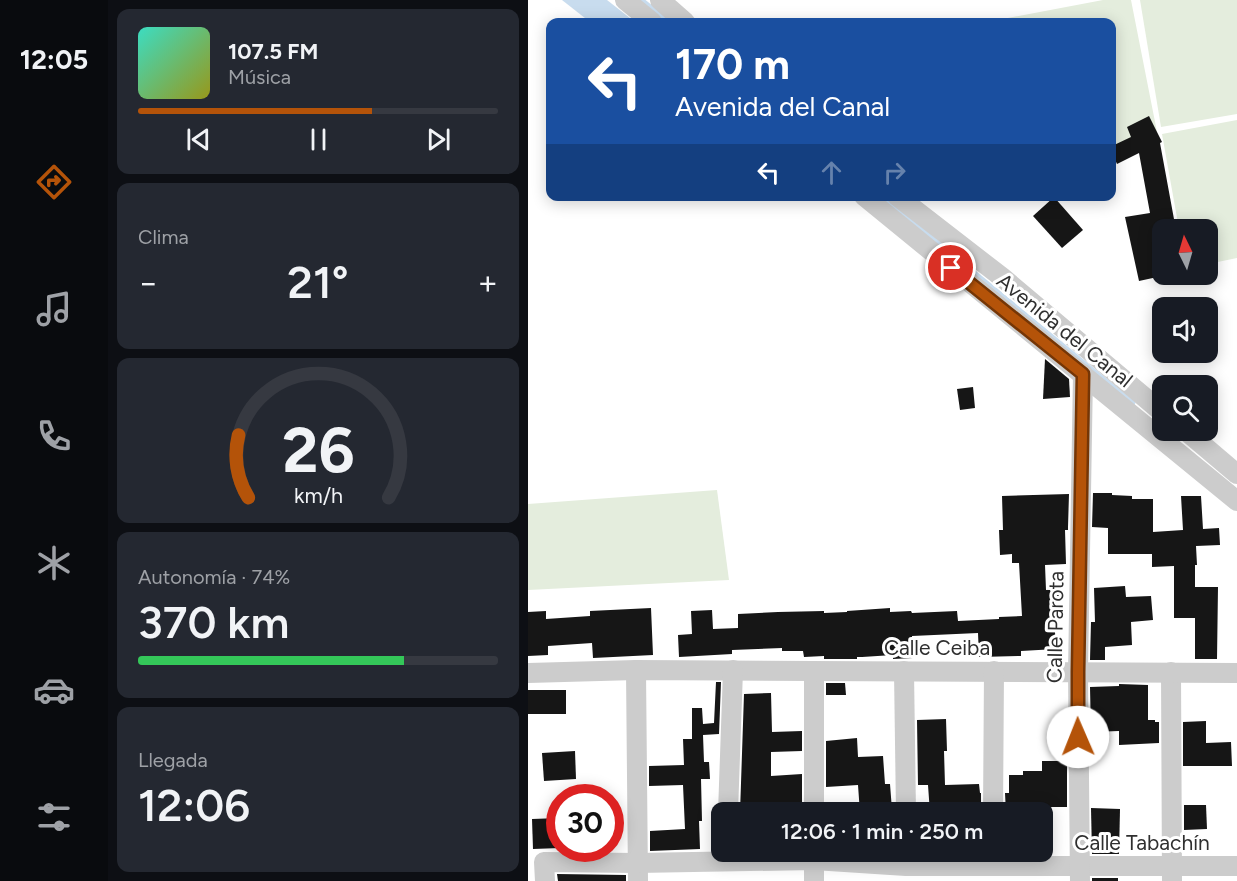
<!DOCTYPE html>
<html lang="es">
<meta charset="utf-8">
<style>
:root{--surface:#171b24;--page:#242831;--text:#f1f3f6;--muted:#9ea1a6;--line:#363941;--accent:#b45309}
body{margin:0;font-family:Figtree,sans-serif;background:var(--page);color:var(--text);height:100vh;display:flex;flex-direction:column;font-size:22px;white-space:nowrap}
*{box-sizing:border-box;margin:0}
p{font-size:20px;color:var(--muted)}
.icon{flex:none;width:33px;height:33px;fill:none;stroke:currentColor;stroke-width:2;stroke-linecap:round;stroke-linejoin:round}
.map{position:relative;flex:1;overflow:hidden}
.side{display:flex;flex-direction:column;gap:9px;padding:9px;background:#0d0f14;width:420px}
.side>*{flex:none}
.guide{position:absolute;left:18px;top:18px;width:570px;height:183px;border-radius:12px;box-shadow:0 3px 15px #0003;background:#1a4fa0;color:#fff;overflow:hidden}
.needle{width:39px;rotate:355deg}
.controls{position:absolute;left:624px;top:219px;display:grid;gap:12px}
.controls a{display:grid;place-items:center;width:66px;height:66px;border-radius:12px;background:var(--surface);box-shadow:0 3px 15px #0003;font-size:30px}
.speed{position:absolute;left:18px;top:784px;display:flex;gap:12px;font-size:30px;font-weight:700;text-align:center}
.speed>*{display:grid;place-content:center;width:78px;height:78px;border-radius:50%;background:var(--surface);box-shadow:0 3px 15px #0003;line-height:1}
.speed .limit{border:9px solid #d22;background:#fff;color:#111}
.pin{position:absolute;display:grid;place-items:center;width:51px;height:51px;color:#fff;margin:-26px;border:3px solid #fff;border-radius:50%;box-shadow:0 2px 6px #0007}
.me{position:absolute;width:66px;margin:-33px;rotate:359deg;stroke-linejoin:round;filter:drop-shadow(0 0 4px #0008)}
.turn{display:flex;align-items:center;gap:21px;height:126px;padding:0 30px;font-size:27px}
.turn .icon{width:78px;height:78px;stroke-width:2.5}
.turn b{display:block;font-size:42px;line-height:51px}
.lanes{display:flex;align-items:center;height:57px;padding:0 30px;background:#0003;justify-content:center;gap:30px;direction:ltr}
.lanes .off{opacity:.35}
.big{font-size:45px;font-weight:600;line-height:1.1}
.side .tile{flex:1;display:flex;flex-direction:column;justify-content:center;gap:9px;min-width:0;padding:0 21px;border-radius:12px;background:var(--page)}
.side .dial{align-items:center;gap:0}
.dial svg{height:156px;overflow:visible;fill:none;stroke:var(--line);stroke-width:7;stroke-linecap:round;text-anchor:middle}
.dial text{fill:var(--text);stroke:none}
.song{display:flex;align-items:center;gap:18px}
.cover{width:72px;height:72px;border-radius:9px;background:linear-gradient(135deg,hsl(170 70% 55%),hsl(60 70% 35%))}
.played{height:6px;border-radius:3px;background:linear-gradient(90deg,var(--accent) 65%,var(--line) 65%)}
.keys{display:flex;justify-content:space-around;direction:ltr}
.heat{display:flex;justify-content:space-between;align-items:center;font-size:33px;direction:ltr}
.charge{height:9px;border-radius:4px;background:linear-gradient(90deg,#34c759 74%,var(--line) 0)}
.trip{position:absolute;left:183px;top:802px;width:342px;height:60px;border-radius:12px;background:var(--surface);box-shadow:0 3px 15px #0003;font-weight:600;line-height:60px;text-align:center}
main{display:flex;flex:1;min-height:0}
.tab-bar{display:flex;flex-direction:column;width:108px;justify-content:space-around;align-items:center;background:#090b0e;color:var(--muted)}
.tab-bar .icon{width:42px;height:42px}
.tab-bar .selected{color:var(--accent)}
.tab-bar b{font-size:27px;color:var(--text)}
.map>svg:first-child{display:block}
.green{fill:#e4eddd}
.water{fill:#c8dcee}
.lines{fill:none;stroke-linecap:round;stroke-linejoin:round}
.stream{stroke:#c8dcee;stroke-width:4.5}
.building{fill:#161616}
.minor{stroke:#ccc;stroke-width:20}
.route-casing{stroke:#753606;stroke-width:15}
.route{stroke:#b45309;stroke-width:10}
.labels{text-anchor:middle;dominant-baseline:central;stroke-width:6;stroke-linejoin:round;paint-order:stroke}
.street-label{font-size:21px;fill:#2f2f2f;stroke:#fff}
</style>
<main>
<nav class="tab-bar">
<b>12:05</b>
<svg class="icon selected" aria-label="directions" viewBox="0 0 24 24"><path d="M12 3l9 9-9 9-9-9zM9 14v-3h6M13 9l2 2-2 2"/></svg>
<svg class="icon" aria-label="music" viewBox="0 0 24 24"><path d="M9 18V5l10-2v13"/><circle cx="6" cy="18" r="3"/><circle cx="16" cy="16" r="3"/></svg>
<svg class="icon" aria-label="phone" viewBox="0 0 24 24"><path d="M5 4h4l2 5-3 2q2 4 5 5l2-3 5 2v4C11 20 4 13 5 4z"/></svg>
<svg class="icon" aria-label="climate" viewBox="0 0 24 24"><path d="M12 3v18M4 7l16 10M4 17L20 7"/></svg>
<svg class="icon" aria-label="car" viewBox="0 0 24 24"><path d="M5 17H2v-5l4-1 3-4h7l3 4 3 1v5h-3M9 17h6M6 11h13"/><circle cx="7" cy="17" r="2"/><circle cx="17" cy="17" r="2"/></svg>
<svg class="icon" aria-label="filters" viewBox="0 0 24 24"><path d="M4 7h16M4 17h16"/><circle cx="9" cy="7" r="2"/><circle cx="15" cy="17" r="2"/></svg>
</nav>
<section class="side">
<div class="tile">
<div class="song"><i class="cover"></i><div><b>107.5 FM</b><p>Música</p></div></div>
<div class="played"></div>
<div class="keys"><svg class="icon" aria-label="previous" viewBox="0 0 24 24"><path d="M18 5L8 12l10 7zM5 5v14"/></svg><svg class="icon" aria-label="pause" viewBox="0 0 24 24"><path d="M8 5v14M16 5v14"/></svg><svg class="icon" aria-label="next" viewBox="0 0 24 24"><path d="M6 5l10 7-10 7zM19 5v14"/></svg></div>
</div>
<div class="tile"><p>Clima</p>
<div class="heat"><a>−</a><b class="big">21°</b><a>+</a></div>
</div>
<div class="tile dial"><svg viewBox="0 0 100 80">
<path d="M14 69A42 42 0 1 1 86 69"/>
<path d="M14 69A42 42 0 0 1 9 37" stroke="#b45309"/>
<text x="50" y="56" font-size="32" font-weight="700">26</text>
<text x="50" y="72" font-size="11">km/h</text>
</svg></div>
<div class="tile"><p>Autonomía · 74%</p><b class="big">370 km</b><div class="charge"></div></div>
<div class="tile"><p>Llegada</p><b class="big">12:06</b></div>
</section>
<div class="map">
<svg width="709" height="881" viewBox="0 0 709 881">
<rect width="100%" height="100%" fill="#fff"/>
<g class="green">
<polygon points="575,0 603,0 630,137 584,146 584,22 459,22"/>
<polygon points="612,0 709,0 709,114 633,127"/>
<polygon points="709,120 709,258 680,264 680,230 651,229 634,134"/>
<polygon points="189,490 201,580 0,590 0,504"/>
</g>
<polygon class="water" points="34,0 79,0 107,22 62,22"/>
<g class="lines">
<g class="stream">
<polyline points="114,0 141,22"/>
<polyline points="353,196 605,403"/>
</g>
</g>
<g class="building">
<polygon points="621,116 634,142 632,143 648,230 634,230 634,276 611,281 597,217 622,213 611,153 589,164 584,153 584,146 603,137 599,127"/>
<polygon points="526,197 555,230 534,248 505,216"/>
<polygon points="517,359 541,379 542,397 515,399"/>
<polygon points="445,387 447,408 432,410 429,389"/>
<polygon points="565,493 584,493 584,495 604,496 604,499 625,499 625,532 655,530 653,496 673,496 675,529 691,528 692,545 668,546 669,565 667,565 667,587 690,587 689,659 667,659 667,618 646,618 646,566 624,567 624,554 580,554 580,528 564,527"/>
<polygon points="541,494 540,527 540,530 537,530 538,564 517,565 518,590 532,589 534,614 526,615 528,649 493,651 493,656 451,657 450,633 384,636 385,658 365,659 365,655 334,657 329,657 329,659 296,659 296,656 276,657 275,651 254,651 254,648 204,650 204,654 151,657 150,635 164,634 163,611 184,610 185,629 210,628 210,614 250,612 296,611 296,613 319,612 319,611 362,608 362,612 383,611 384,613 429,611 430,621 471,619 471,617 494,616 491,563 484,563 484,554 472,555 471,530 475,530 474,496"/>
<polygon points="597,586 598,597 623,596 625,620 603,622 604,645 577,647 577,660 562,660 563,622 567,622 566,588"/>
<polygon points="123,608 125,655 65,658 64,643 20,646 20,655 0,656 0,612 18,611 18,619 62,616 62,611"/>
<polygon points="188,682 193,682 191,734 175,735 176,762 181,762 182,779 173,779 174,821 171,821 172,849 122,851 122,831 157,829 155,785 121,786 121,766 156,765 155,739 164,739 164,708 174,708 175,724 186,723"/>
<polygon points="298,683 317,683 318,695 298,695"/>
<polygon points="591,684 620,685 620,720 627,720 627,722 631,722 631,743 591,745 591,731 563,732 562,687 591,686"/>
<rect x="0" y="690" width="38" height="24"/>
<polygon points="243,693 244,732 274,731 274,751 243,752 243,776 274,774 274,813 212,813 216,694"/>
<polygon points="418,719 419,751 416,751 417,785 451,784 452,793 453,793 453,813 402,813 400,785 390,785 389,720"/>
<polygon points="678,721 678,743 703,742 704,766 655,766 655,722"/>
<polygon points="329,738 330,757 355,756 357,784 362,784 364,810 361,810 361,813 332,813 330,785 298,787 298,741"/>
<polygon points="47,751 48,779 16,781 14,753"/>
<polygon points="514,761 539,761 539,807 503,807 503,813 478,813 477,793 481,793 481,775 495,775 495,771 514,771"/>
<polygon points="656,805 678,805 679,829 656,830"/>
<polygon points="563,808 592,809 591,854 564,854"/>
<polygon points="32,818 32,848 5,849 4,819"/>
<polygon points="29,874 98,875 98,881 30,881"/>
<rect x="564" y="878" width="26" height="3"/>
</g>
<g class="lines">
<g class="minor">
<polyline points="97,0 124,22"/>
<polyline points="132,0 157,22"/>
<polyline points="336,196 709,501"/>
<polyline points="369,196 475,278 634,412"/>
<polyline points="657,430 709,474"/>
<polyline points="108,670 110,881"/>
<polyline points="286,671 286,813"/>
<polyline points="376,671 378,813"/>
<polyline points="643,672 644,881"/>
<polyline points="0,673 108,670 709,673"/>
<polyline points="200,813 205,670"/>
<polyline points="465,813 466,671"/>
<polyline points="17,881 16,862 109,863 286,860 378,866 709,866"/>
<polyline points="286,881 286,852"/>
<polyline points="552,881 550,672 555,374"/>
</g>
</g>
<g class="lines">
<defs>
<polyline id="route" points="423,268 555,374 550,672 550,737"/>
</defs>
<use href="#route" class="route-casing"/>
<use href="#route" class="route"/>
</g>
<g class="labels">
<g class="street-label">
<text transform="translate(537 330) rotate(39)">Avenida del Canal</text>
<text transform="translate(527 627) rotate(-89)">Calle Parota</text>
<text x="409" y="647">Calle Ceiba</text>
<text x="614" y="842">Calle Tabachín</text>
</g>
</g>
</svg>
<div class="controls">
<a><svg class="needle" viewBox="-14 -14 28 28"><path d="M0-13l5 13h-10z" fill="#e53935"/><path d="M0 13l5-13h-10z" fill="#9ea1a6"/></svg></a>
<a><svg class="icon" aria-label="sound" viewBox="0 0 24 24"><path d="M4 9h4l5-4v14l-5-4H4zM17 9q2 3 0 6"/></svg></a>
<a><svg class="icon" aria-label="search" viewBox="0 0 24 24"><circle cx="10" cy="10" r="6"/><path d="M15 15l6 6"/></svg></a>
</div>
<div class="speed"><div class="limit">30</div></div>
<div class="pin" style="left:423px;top:268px;background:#d93025"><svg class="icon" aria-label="arrive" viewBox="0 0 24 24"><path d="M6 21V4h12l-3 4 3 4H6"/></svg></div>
<svg class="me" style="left:550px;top:737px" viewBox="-20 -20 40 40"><circle r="19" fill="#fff"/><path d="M0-13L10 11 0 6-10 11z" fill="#b45309"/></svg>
<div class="trip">12:06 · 1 min · 250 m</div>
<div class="guide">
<div class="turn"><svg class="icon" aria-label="left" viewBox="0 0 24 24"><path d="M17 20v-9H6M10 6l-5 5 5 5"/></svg><div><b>170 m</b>Avenida del Canal</div></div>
<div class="lanes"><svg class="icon" aria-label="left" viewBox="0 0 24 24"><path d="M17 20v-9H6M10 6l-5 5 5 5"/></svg><svg class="icon off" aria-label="ahead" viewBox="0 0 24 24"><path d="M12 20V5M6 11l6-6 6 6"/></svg><svg class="icon off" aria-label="right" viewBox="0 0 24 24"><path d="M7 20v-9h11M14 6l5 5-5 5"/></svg></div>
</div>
</div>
</main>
